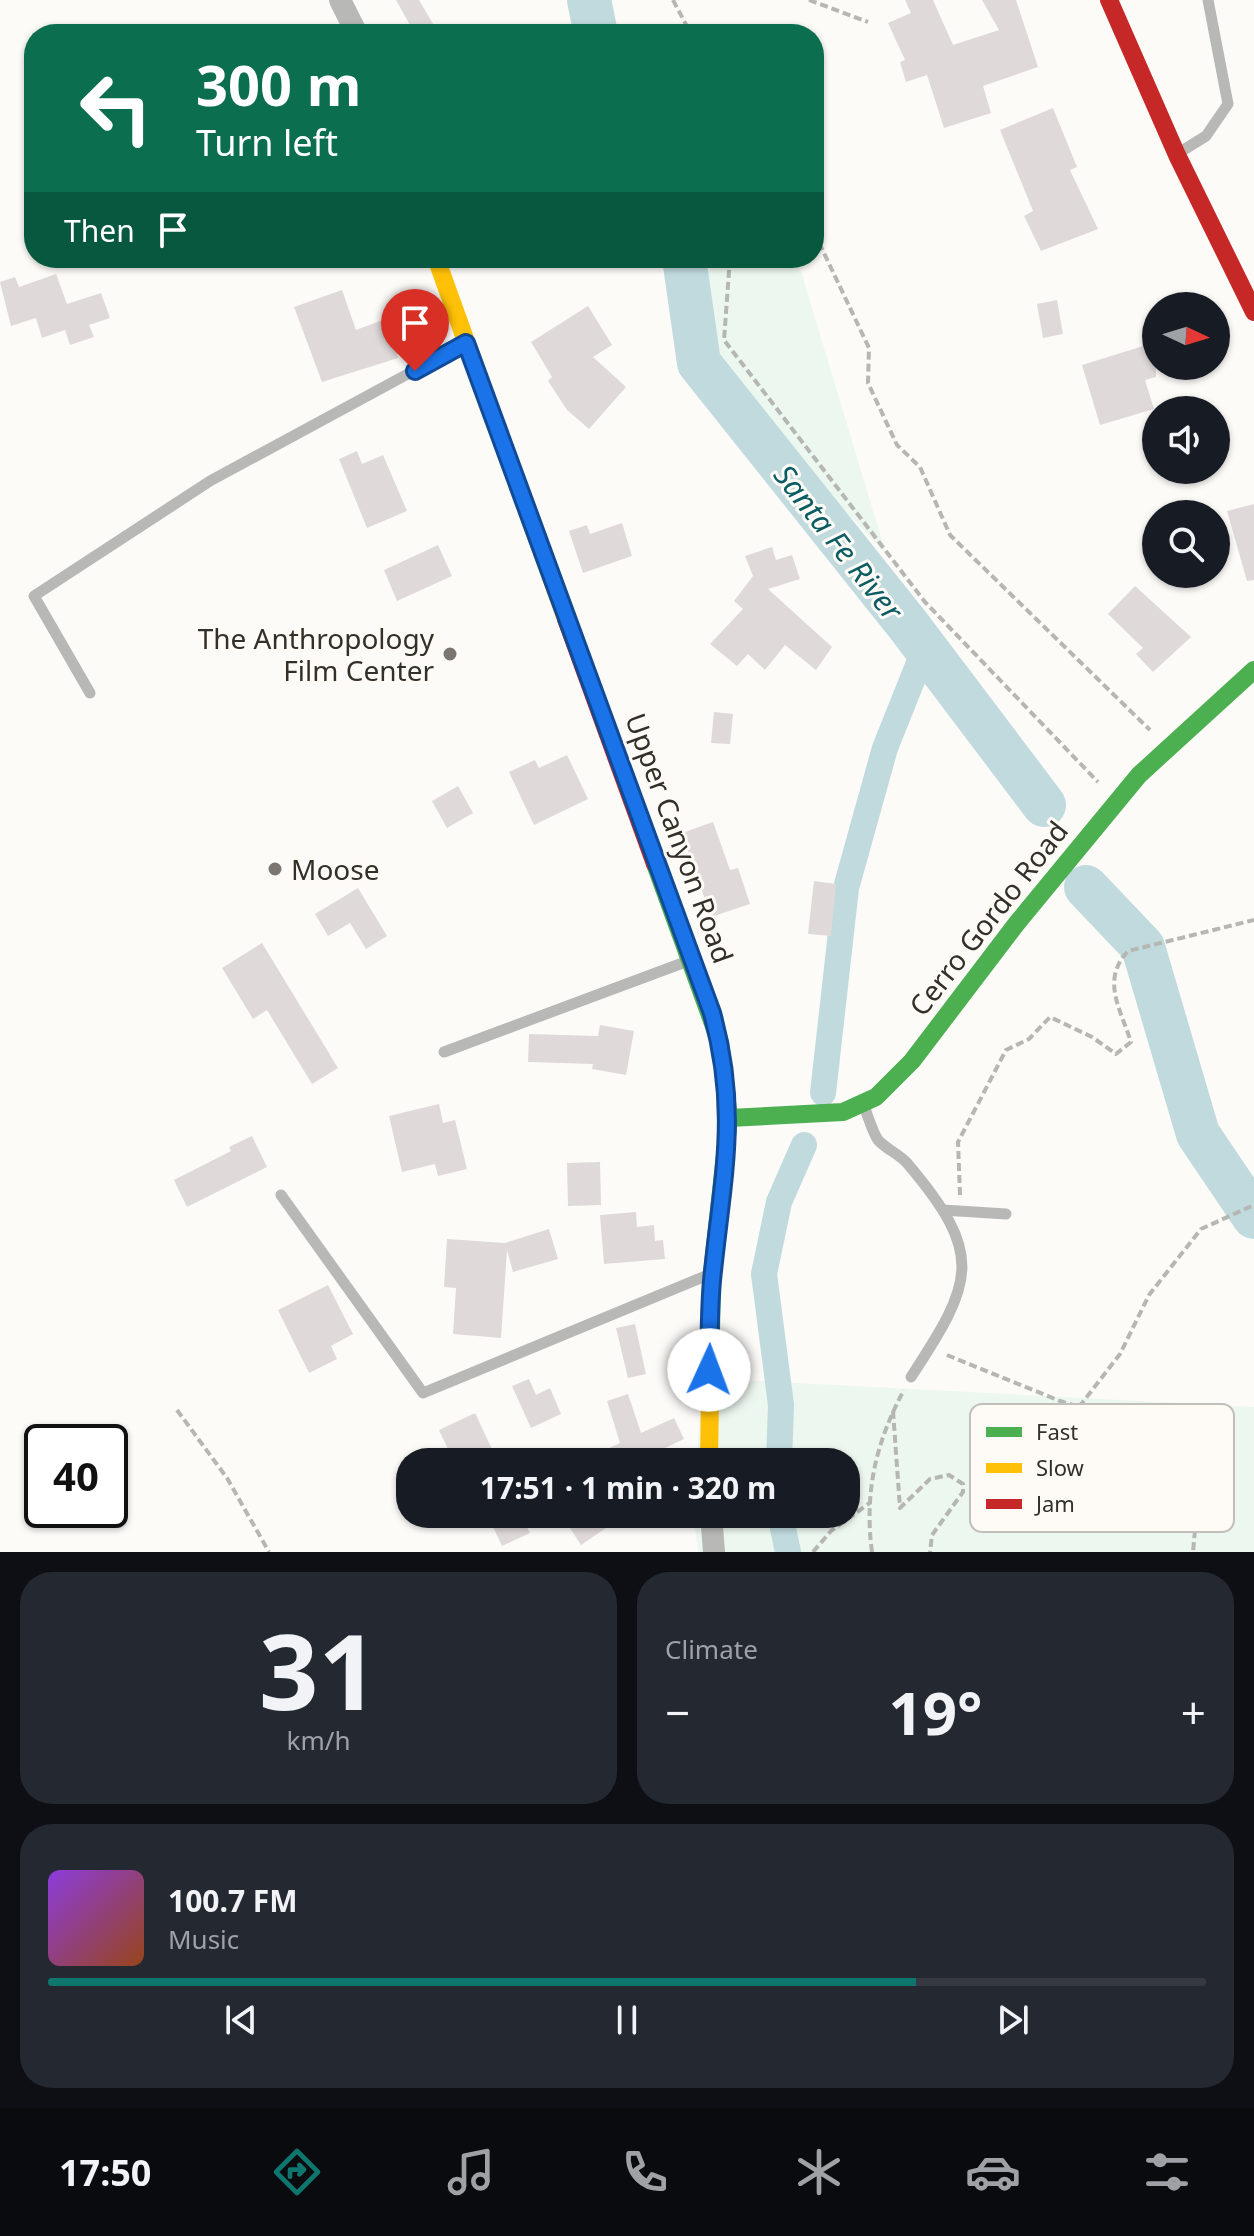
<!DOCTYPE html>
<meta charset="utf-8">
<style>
:root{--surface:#171b24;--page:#242831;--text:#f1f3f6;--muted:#9ea1a6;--line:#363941;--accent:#0f766e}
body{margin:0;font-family:"Noto Sans",sans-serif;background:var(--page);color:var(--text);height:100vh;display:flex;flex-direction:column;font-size:30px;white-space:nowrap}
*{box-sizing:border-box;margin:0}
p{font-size:26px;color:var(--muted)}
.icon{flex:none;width:44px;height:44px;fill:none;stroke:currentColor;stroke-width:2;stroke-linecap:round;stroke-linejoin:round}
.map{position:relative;height:1552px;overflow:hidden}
.details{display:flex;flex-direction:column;gap:20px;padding:20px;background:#0d0f14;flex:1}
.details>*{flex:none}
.hud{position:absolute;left:24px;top:24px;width:800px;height:244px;border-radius:32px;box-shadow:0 2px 6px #0004;background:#0b6e4f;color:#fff;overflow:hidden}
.needle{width:52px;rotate:94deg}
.controls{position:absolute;left:1142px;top:292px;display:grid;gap:16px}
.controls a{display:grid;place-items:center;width:88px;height:88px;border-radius:50%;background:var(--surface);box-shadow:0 2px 6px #0004;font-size:40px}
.speed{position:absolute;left:24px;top:1424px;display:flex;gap:16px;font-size:40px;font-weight:700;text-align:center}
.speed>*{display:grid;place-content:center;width:104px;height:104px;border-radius:50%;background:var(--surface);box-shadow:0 2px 6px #0004;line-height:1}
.speed .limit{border:4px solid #111;border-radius:12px;background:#fff;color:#111}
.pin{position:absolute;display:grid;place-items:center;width:68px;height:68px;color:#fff;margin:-82px -34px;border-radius:50% 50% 50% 0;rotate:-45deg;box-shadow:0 0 8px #0007}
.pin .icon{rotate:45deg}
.me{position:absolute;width:88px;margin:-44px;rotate:2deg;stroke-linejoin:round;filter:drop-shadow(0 0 6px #0008)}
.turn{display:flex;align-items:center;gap:28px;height:168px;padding:0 40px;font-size:36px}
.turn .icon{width:104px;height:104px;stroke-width:2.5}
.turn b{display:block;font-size:56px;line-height:68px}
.then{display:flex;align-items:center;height:76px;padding:0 40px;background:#0003;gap:16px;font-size:30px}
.big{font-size:60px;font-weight:700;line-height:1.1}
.details .card{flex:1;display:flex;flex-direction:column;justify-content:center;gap:12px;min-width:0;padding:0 28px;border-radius:32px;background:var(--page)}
.details .dial{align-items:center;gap:0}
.dial b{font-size:104px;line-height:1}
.song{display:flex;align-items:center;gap:24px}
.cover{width:96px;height:96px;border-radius:12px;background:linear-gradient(135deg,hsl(270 70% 55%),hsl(20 70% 35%))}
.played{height:8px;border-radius:4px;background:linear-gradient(90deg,var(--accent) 75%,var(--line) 75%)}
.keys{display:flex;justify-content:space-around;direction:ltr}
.heat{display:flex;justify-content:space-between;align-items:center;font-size:44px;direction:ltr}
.details .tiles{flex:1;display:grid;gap:20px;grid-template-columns:1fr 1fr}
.card:last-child{grid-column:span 2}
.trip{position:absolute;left:396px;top:1448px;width:464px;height:80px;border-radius:32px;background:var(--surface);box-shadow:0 2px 6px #0004;font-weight:700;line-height:80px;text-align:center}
.tab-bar{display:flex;height:128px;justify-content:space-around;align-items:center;background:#090b0e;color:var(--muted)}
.tab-bar .icon{width:56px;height:56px}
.tab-bar .selected{color:var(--accent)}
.tab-bar b{font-size:36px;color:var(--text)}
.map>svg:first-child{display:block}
.green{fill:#ecf7ef}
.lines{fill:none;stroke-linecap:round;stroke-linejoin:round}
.canal{stroke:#c0dadd;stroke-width:26}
.river{stroke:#c0dadd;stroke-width:44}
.building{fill:#e0d9d9}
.path{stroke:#b6b6b3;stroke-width:4;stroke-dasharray:8 4;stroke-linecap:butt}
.lane{stroke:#b8b9b6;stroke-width:11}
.street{stroke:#b8b9b6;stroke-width:22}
.fast{stroke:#4caf50;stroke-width:18}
.slow{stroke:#ffc107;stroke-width:18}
.jam{stroke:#c62828;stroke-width:18}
.route-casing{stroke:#114b97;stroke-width:20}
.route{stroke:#1a73e8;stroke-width:14}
.poi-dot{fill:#7b7671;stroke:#fefbf7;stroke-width:3}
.labels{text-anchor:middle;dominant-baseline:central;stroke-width:6;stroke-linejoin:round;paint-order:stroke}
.poi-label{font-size:28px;fill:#352f29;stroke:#fefbf7;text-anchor:end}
.street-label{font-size:28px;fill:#352f29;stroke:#fefbf7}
.water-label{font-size:30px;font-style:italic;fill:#0c5c64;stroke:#fefbf7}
.key{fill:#fefbf7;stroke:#c2beb9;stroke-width:2}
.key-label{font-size:22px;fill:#352f29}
</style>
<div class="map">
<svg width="1254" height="1552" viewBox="0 0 1254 1552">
<rect width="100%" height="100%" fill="#fdfbf8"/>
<g class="green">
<polygon points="723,258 797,258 886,554 780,441 714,356 701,277"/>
<polygon points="702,1378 1254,1407 1254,1552 698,1552 693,1514 846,1514 846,1462 697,1462"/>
</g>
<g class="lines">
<g class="canal">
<polyline points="823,1093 846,888 885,748 925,648"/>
<polyline points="779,1462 781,1405 764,1274 779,1202 804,1145"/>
<polyline points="780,1514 788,1552"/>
</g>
<g class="river">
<polyline points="589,0 596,34"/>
<polyline points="684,258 699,363 908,625 1044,805"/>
<polyline points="1086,887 1143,947 1198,1134 1254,1217"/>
</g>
</g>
<g class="building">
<polygon points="396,0 419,0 439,34 415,34"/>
<polygon points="905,0 933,0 953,45 999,30 982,0 1016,0 1038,67 983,86 991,113 944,128 927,75 906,82 900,62 905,60 888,23 911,13"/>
<polygon points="1053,108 1077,167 1070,170 1098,229 1041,251 1024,216 1033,211 1000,130"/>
<polygon points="56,274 67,304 101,293 110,318 89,325 94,337 70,345 65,330 42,338 36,318 11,326 0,282 15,277 19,287"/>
<polygon points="342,290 356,330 412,309 425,343 397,354 398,358 322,382 294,307"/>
<polygon points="1057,300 1063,334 1043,338 1037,304"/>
<polygon points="588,306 612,345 593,357 626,387 589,429 567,410 548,381 552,377 531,342"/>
<polygon points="1156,342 1156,377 1145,380 1154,409 1100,425 1082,365"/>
<polygon points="357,451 362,464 383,455 407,511 367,528 339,459"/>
<polygon points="1254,504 1254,580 1247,581 1227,511"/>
<polygon points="622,523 632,556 583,573 569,531 587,525 590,534"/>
<polygon points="438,545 452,576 397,601 384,570"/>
<polygon points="772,547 776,560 792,555 800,579 768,589 832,647 816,670 785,645 765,670 748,654 737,666 710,644 743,609 734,601 753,576 745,556"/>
<polygon points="1135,586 1191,637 1153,672 1136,654 1143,648 1108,614"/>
<polygon points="714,712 733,714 730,744 711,743"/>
<polygon points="567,755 588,799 534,825 509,772 535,760 539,768"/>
<polygon points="458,786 473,813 447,828 432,801"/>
<polygon points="713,822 730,870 738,868 750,904 711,917 682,833"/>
<polygon points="814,881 836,884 831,936 808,934"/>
<polygon points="358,888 387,936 366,949 350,923 328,936 315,914"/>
<polygon points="262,943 338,1068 312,1084 267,1010 253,1019 222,968"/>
<polygon points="600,1025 634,1031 626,1075 592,1069 593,1064 528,1062 529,1034 598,1036"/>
<polygon points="439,1104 443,1123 455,1120 467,1169 438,1176 435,1164 402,1172 389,1116"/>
<polygon points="252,1136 267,1167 187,1207 174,1180 231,1151 229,1147"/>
<polygon points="600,1162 601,1205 568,1206 567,1163"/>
<polygon points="636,1212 637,1227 654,1225 655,1241 663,1240 665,1259 604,1264 600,1215"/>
<polygon points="549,1229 558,1259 513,1272 507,1250 501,1338 453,1334 456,1288 444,1287 447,1239 505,1243"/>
<polygon points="328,1285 353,1334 331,1346 337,1359 309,1373 278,1310"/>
<polygon points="635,1324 646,1374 628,1378 616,1328"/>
<polygon points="529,1379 536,1395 550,1388 561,1414 531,1428 512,1386"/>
<polygon points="628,1394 641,1433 674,1418 684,1439 663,1449 666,1456 652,1462 579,1462 620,1443 607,1401"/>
<polygon points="475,1413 498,1462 454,1462 439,1430"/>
<polygon points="487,1514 521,1514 530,1533 502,1546"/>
<polygon points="561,1514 597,1514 606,1528 581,1545"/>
</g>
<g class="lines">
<g class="path">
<polyline points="673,0 691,34"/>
<polyline points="809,0 868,22"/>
<polyline points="814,232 869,348 868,383 897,445 920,467 950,535 1150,730"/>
<polyline points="730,258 724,340 925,602 1098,782"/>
<path d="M960,1195l-2,-53 48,-92 23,-11 21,-22 42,20 24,17 15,-12c-11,-34 -30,-62 -3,-91l126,-31"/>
<polyline points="947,1355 1060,1401 1164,1434 1198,1497 1193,1552"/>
<polyline points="1079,1407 1120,1354 1149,1295 1201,1229 1254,1205"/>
<polyline points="177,1410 227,1478 269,1552"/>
<polyline points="893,1411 900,1508 930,1479 949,1475 963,1484 963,1492 932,1535 930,1552"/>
<polyline points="813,1552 831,1531 871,1502"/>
<path d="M872,1552c-8,-60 4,-110 32,-162"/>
</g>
<g class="lane">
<polyline points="1177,154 1206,136 1228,104 1208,0"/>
<polyline points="90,693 34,596 210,481 465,343"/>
<polyline points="444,1052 688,961"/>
<path d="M864,1106c4,10 8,25 14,34 8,9 21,14 29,23 78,92 67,118 4,214"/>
<polyline points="281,1195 423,1393 708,1275"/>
<polyline points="943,1210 1006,1214"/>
</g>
<g class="street">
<polyline points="340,0 357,34"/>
<polyline points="711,1514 714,1552"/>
</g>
<g class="fast">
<polyline points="655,864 720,1043 729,1118 712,1274 711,1333"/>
<polyline points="729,1118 843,1112 876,1097 912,1061 1017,923 1139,775 1254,670"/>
</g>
<g class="slow">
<polyline points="436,258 566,619"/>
<polyline points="709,1462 711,1333"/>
</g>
<g class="jam">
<polyline points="1109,0 1177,155 1254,312"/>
<polyline points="566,619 655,864"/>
</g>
</g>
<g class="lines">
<defs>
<path id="route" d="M415,371l51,-28 246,670c27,97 11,162 1,258 -4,32 -3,66 -4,99"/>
</defs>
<use href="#route" class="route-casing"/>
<use href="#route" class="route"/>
</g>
<g class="poi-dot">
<circle cx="450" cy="654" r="8"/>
<circle cx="275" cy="869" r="8"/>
</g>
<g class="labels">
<g class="poi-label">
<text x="434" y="638">The Anthropology<tspan x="434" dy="32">Film Center</tspan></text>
<text x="291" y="869" text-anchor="start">Moose</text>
</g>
<g class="street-label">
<text transform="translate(680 838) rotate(70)">Upper Canyon Road</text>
<text transform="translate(988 918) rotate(-52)">Cerro Gordo Road</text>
</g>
<g class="water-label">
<text transform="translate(839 542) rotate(52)">Santa Fe River</text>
</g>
</g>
<rect x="970" y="1404" width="264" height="128" rx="12" class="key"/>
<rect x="986" y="1427" width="36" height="10" fill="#4caf50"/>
<rect x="986" y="1463" width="36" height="10" fill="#ffc107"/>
<rect x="986" y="1499" width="36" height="10" fill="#c62828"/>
<g class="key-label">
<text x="1036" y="1440">Fast</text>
<text x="1036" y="1476">Slow</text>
<text x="1036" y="1512">Jam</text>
</g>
</svg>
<div class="controls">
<a><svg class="needle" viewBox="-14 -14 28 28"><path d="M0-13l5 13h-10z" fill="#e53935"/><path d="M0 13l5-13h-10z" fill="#9ea1a6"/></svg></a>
<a><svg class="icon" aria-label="sound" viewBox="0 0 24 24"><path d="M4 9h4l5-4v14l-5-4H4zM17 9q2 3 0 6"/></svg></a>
<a><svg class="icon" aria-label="search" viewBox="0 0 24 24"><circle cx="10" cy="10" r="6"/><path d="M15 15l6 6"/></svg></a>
</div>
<div class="speed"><div class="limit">40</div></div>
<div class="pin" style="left:415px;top:371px;background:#d93025"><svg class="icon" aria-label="arrive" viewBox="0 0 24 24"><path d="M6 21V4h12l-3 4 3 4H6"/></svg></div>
<svg class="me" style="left:709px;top:1370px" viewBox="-20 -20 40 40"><circle r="19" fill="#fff"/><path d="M0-13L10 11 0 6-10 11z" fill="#1a73e8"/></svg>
<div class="trip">17:51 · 1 min · 320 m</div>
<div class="hud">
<div class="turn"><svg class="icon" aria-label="left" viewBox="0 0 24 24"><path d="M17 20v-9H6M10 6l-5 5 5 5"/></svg><div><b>300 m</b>Turn left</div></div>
<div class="then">Then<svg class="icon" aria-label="arrive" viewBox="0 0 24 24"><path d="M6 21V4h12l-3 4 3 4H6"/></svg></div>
</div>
</div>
<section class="details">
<div class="tiles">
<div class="card dial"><b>31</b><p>km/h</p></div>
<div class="card"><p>Climate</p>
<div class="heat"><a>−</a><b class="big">19°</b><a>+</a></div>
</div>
<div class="card">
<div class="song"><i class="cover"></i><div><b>100.7 FM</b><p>Music</p></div></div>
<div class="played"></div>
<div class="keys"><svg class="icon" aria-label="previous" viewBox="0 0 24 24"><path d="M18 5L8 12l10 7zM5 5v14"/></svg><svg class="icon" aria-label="pause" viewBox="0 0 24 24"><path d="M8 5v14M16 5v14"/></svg><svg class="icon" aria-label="next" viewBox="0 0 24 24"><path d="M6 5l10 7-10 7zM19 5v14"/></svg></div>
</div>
</div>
</section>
<nav class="tab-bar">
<b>17:50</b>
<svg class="icon selected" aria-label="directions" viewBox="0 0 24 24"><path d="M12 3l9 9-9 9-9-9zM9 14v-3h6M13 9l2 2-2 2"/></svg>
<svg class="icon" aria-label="music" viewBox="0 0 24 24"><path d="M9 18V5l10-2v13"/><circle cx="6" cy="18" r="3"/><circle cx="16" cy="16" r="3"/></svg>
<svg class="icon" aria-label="phone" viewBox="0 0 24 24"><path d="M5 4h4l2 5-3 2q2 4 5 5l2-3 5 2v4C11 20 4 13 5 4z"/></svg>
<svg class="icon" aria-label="climate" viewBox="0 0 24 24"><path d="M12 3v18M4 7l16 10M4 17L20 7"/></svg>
<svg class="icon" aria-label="car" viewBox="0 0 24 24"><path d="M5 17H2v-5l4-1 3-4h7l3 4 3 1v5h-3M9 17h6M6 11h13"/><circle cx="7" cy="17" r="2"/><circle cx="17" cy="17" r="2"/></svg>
<svg class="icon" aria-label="filters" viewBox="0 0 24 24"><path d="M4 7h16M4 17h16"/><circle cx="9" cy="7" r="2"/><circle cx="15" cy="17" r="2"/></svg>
</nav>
